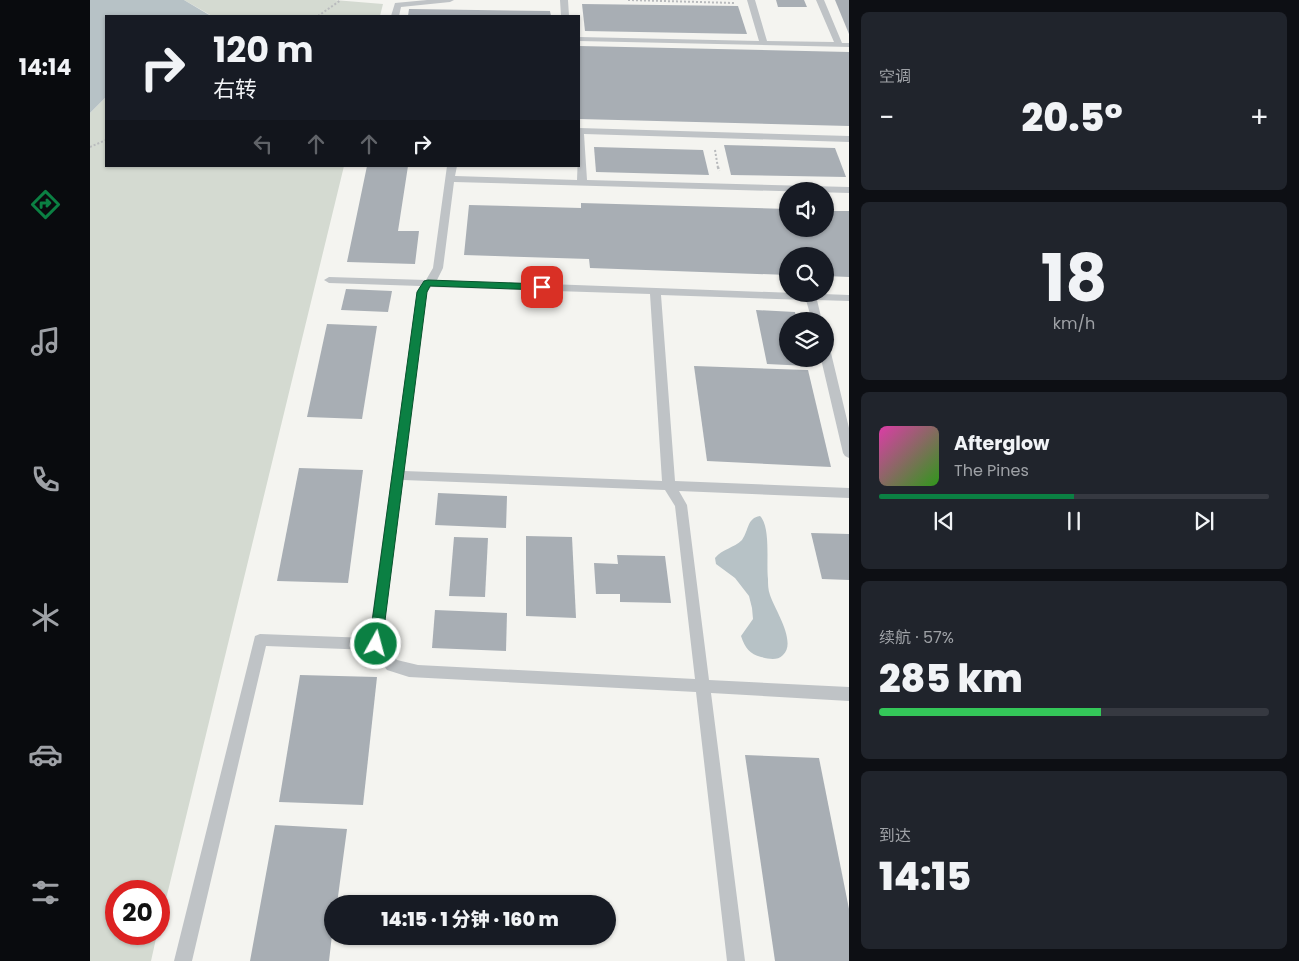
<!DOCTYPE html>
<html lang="zh">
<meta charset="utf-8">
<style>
:root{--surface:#171b24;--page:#20242c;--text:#f1f3f6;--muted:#9ea1a6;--line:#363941;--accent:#0b8043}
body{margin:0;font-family:Poppins,"Noto Sans SC",sans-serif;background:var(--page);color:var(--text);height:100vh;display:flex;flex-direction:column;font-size:19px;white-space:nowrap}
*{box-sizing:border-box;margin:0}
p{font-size:16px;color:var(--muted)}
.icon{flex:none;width:28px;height:28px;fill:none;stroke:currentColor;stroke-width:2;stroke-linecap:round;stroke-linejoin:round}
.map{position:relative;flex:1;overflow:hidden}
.sheet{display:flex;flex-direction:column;gap:12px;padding:12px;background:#0d0f14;width:450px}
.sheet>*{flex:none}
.top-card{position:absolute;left:15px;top:15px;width:475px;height:152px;border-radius:0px;box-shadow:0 1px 4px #0004;background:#171b24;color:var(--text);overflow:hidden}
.fabs{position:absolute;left:689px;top:182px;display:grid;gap:10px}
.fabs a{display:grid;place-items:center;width:55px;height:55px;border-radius:50%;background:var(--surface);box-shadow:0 1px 4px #0004;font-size:25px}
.speed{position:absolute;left:15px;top:880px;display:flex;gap:10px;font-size:25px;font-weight:700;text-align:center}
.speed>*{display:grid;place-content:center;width:65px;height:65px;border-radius:50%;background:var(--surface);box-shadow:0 1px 4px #0004;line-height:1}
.speed .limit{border:8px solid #d22;background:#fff;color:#111}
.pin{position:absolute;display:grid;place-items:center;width:42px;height:42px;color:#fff;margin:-21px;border-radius:10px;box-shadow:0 2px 8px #0006}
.me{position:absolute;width:55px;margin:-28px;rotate:7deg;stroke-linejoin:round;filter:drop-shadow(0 0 4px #0008)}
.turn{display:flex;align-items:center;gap:18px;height:105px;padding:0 25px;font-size:22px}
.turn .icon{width:65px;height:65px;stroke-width:2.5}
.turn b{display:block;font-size:35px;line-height:42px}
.lanes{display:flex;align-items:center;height:48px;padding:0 25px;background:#0003;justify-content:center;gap:25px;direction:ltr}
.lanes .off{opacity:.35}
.big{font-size:38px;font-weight:800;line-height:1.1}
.sheet .card{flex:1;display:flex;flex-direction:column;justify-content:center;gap:8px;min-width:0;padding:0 18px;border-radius:8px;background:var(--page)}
.sheet .dial{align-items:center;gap:0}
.dial b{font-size:65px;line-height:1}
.song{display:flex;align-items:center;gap:15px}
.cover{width:60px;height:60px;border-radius:8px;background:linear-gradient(135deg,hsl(320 70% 55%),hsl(110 70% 35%))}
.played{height:5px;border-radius:2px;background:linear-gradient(90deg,var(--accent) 50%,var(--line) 50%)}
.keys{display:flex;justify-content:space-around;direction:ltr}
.heat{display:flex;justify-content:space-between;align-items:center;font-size:28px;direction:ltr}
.charge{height:8px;border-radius:4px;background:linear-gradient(90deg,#34c759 57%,var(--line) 0)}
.trip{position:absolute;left:234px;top:895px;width:292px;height:50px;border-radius:25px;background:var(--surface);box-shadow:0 1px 4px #0004;font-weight:800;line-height:50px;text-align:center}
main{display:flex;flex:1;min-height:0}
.dock{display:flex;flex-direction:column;width:90px;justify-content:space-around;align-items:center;background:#090b0e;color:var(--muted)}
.dock .icon{width:35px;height:35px}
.dock .selected{color:var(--accent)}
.dock b{font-size:22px;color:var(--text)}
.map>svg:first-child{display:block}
.green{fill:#d4dad1}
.water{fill:#b7c2c6}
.building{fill:#a8aeb4}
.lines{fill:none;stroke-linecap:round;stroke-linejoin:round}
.path-far1{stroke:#b9bbbd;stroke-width:2;stroke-dasharray:2 2;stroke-linecap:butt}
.path{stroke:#b9bbbd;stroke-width:2.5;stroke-dasharray:2 2;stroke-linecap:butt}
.service{fill:#bfc3c6;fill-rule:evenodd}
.route{fill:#0b8043;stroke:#07532c}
</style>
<main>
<nav class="dock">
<b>14:14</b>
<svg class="icon selected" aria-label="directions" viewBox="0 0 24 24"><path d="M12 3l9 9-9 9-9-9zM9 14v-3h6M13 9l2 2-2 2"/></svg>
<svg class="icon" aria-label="music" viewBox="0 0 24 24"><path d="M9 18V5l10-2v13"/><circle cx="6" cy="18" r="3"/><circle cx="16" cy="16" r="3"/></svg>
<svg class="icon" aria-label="phone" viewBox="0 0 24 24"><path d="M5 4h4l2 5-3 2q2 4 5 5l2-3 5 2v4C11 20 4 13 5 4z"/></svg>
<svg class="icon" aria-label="climate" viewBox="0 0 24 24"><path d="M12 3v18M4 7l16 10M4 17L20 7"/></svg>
<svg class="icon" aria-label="car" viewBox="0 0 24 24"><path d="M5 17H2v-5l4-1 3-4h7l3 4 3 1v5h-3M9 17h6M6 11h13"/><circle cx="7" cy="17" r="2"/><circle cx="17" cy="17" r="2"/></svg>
<svg class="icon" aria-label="filters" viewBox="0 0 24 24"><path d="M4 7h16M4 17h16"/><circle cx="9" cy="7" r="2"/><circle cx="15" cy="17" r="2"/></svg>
</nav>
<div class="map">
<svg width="759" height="961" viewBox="0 0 759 961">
<rect width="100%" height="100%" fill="#f4f4f0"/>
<g class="green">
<polygon points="94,0 244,0 293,4 290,16 122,16"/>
<polygon points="16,97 16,166 254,166 69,928 69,891 26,891 26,934 67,934 61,961 0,961 0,113"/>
</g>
<g class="water">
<polygon points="0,0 94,0 121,16 16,16 16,97 0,113"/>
<path d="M670,516c11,11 6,47 8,63 0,5 0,11 2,16 5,15 27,47 13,60 -6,6 -14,4 -22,2 -11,-3 -16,-9 -20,-21l12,-17 -1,-11 -3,-12 -14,-18 -19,-14 -1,-6c7,-9 19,-10 27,-18 7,-10 5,-22 18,-24z"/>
</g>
<g class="building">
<polygon points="686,0 714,0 717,7 688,7"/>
<polygon points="745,0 759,0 759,34"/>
<polygon points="492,4 648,6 657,34 495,31"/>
<polygon points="319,9 460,11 461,16 318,16"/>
<polygon points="489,46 759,52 759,126 489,119"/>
<polygon points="634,145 745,148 756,177 641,175"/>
<polygon points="504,147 613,150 619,175 506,172"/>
<polygon points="277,166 318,166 308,231 329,231 325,264 257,262"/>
<polygon points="491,203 698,209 698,229 735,229 735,211 759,211 759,277 735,276 735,256 698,256 698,275 500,268 499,259 374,255 379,205 491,208"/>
<polygon points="256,289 302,291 298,312 251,310"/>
<polygon points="666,310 705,312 707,321 698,321 698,359 716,359 718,366 677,364"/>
<polygon points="237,324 287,326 272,419 217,417"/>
<polygon points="604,366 718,370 741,467 617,461"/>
<polygon points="209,468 273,470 258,583 187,581"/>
<polygon points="348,493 417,496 416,528 345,525"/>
<polygon points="721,533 759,534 759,580 732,579"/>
<polygon points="436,536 482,537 486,618 436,616"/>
<polygon points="364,537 398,538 395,597 359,596"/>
<polygon points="527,555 575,556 581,603 530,602 530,594 506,594 504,563 528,564"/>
<polygon points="345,610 417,613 416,651 342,648"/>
<polygon points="210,675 287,677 273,805 189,802"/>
<polygon points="655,755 729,758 759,909 759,961 685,961"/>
<polygon points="185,825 257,829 247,904 242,904 242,935 239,961 160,961"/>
</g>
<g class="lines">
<g class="path-far1">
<polyline points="538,0 644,3"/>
<polyline points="228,16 251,0"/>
<polyline points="0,147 16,140"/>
<polyline points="625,150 628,168"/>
</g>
<polyline class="path" points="628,167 629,171"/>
<g class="service">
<polygon points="337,0 364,0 360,2 311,7 309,16 301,16 305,3"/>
<polygon points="470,0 478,0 479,16 471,16"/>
<polygon points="657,0 665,0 677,41 744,42 726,0 734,0 752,43 759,43 759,47 489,41 489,37 669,41"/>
<path d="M489,128l270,8v6l-265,-8 3,46 262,7v6l-395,-11 -11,86 -6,12 412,15v6l-32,-1 5,21h-10l-6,-21 -145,-5 14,186 174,7v10l-170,-7 8,14 22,175 140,7v14l-138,-8 34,268h-18l-31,-269 -287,-15 -22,-7 -16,-20 -105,-4 -74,315h-18l81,-325 5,-2 109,4 48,-347 3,-5 -91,-3 -5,-3 5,-3 97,3 7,-12 14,-102h10l-2,10 122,4zM341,287l219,7 12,187 -258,-10 23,-179zM313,480l262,10 10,16 20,173 -277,-14 -21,-5 -15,-17z"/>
<polygon points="735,349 741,353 759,428 759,458 755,456 753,453 731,359 735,359"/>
</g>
</g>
<polygon class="route" points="338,280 452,284 456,287 452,290 340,286 337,292 292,644 290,648 286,650 281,648 279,644 327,292 334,281"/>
</svg>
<div class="fabs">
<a><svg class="icon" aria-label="sound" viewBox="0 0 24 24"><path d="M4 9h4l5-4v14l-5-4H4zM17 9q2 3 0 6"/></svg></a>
<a><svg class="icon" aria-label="search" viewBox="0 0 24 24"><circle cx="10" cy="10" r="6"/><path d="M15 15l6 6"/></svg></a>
<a><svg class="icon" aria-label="layers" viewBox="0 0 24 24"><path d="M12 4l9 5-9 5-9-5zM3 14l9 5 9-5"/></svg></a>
</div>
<div class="speed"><div class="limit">20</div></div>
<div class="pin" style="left:452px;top:287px;background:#d93025"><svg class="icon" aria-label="arrive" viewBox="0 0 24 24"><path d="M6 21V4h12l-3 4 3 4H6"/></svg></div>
<svg class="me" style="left:286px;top:644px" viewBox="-20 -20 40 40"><circle r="17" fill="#0b8043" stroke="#fff" stroke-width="3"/><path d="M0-11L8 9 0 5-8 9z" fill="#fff"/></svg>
<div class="trip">14:15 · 1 分钟 · 160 m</div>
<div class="top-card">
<div class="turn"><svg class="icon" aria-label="right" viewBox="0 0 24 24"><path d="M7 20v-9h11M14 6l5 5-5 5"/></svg><div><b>120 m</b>右转</div></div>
<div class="lanes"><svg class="icon off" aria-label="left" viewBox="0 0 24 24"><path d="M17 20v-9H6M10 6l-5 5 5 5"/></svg><svg class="icon off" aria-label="ahead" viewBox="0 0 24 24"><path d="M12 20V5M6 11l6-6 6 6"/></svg><svg class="icon off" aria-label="ahead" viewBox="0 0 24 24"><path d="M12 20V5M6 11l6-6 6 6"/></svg><svg class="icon" aria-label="right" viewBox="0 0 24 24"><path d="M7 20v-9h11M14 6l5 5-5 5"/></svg></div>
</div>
</div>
<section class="sheet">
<div class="card"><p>空调</p>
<div class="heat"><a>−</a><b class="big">20.5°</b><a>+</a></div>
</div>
<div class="card dial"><b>18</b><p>km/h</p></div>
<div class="card">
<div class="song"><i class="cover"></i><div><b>Afterglow</b><p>The Pines</p></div></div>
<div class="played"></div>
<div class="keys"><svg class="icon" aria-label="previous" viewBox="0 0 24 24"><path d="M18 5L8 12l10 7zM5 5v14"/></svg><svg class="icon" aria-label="pause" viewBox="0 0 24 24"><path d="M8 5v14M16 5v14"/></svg><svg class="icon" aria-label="next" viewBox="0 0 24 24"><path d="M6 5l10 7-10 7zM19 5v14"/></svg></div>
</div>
<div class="card"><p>续航 · 57%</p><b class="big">285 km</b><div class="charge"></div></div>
<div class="card"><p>到达</p><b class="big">14:15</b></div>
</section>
</main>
